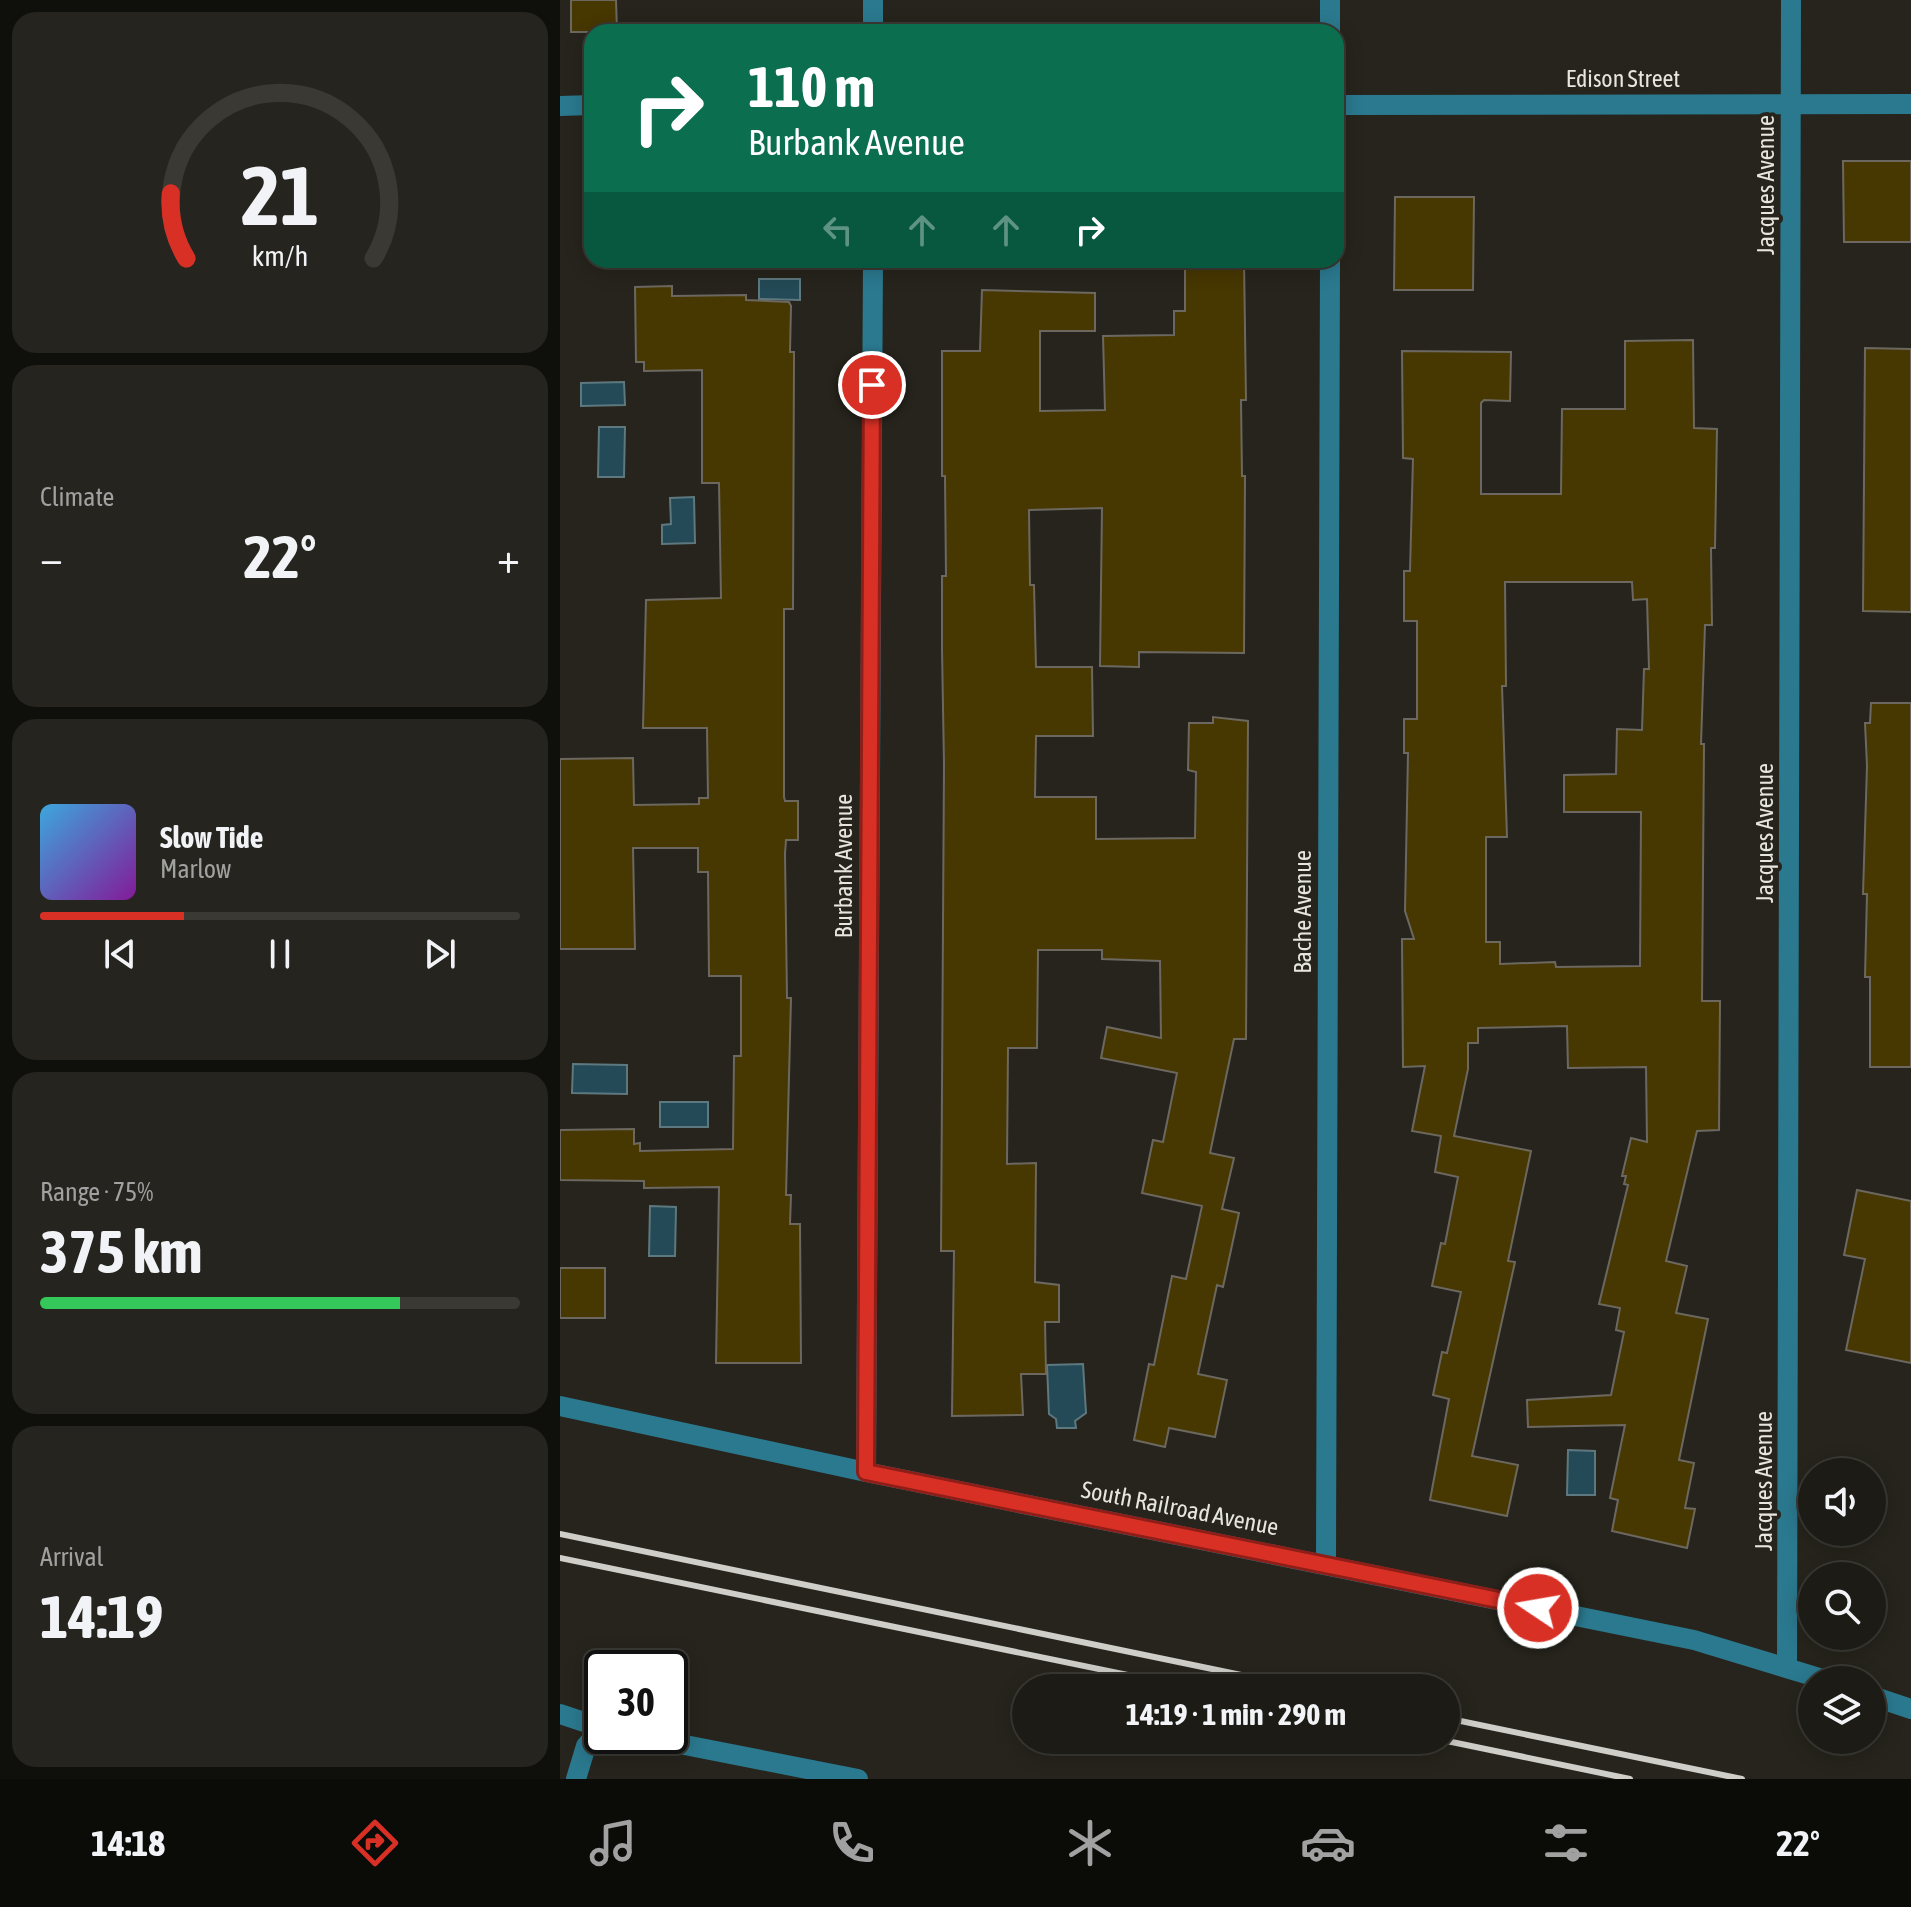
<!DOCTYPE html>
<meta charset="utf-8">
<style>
:root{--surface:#1c1b15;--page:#25241e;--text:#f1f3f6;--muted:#a0a1a0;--line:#3a3934;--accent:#d93025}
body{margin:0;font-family:"Asap Condensed",sans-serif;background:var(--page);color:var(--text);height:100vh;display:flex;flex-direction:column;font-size:30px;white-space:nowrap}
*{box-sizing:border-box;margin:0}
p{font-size:26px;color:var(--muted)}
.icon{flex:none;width:44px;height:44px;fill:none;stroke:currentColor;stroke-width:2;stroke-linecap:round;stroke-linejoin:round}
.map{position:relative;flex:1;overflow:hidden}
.side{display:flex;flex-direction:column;gap:12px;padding:12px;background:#0f0f0c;width:560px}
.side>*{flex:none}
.banner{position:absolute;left:24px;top:24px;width:760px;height:244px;border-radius:24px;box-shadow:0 4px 20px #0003,0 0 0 2px var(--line);background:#0b6e4f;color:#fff;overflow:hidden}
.controls{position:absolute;left:1238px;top:1458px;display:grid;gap:16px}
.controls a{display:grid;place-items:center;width:88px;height:88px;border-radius:50%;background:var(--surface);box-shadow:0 4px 20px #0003,0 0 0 2px var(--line);font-size:40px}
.speed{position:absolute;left:24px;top:1650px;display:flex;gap:16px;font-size:40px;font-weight:700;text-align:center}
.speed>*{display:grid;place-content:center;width:104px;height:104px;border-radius:50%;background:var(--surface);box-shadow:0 4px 20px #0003,0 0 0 2px var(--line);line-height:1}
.speed .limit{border:4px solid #111;border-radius:12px;background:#fff;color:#111}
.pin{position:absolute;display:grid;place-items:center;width:68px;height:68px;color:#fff;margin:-34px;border:4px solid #fff;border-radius:50%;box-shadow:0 2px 8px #0007}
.me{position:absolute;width:88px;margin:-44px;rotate:282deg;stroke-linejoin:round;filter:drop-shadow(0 0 6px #0008)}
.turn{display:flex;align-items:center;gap:28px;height:168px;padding:0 32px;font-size:36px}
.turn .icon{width:104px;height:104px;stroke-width:2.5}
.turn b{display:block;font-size:56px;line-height:68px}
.lanes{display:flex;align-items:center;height:76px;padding:0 32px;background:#0003;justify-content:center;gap:40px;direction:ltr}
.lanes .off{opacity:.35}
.big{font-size:60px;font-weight:700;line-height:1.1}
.side .widget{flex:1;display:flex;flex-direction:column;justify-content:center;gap:12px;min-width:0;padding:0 28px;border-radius:24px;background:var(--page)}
.side .dial{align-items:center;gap:0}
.dial svg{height:208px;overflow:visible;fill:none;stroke:var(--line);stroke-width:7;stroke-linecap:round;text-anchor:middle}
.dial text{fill:var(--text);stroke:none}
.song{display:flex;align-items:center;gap:24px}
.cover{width:96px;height:96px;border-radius:12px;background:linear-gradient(135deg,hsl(200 70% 55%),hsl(290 70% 35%))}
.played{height:8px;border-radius:4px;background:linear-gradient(90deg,var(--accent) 30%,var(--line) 30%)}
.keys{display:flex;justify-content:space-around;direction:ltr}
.heat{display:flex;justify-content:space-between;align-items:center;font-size:44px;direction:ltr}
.charge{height:12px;border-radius:6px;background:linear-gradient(90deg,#34c759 75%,var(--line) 0)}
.trip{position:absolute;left:452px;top:1674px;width:448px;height:80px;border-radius:40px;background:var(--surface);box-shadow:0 4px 20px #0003,0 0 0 2px var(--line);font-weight:700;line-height:80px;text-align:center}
.dock{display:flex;height:128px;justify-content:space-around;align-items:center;background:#0b0b08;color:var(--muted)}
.dock .icon{width:56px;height:56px}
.dock .active{color:var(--accent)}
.dock b{font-size:36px;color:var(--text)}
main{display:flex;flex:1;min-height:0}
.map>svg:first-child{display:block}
.water{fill:#234a56;stroke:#5e787f;stroke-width:2}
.building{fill:#473700;stroke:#6c6860;stroke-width:2;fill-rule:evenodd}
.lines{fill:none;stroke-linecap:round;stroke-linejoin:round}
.minor{stroke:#2b798f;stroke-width:20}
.rail{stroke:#d0cec9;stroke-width:6}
.route-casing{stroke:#8d1f18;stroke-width:20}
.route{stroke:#d93025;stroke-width:14}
.labels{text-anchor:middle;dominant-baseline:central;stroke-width:8;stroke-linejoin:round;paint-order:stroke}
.street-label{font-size:24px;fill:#e7e5e0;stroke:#26241c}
</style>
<main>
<section class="side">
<div class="widget dial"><svg viewBox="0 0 100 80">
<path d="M14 69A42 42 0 1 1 86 69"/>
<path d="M14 69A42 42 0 0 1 8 44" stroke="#d93025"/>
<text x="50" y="56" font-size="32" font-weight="700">21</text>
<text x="50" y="72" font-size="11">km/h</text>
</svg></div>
<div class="widget"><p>Climate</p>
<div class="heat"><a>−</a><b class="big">22°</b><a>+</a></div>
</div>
<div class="widget">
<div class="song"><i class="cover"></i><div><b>Slow Tide</b><p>Marlow</p></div></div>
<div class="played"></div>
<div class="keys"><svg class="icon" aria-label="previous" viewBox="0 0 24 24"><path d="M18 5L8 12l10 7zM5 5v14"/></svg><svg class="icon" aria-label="pause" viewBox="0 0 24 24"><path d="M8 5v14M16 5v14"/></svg><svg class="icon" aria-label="next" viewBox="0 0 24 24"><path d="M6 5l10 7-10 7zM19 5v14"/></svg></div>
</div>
<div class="widget"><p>Range · 75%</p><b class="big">375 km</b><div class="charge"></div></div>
<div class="widget"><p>Arrival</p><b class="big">14:19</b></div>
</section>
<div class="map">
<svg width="1351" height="1779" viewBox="0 0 1351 1779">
<rect width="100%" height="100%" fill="#26241c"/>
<g class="water">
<polygon points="199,279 240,279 240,300 199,299"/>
<polygon points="64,382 65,405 21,406 21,383"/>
<polygon points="39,427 65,427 64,477 38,477"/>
<polygon points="134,497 135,543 102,544 102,525 111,524 110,498"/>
<polygon points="13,1064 67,1065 67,1094 12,1093"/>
<rect x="100" y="1102" width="48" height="25"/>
<polygon points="90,1206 116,1207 115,1256 89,1256"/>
<polygon points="523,1364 526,1413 515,1421 516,1428 497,1428 496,1419 489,1414 487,1365"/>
<polygon points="1008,1450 1035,1451 1035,1495 1007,1495"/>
</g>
<g class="building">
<polygon points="11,0 56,0 57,32 11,32"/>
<polygon points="1283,161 1351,161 1351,242 1284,242"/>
<polygon points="835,197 914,197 913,290 834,290"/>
<polygon points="625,260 684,260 686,400 681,400 682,476 685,476 684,653 579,652 579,667 540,666 542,508 469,510 470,585 474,585 476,667 532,667 533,736 476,736 475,797 536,797 536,839 635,838 636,772 628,770 629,723 653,723 653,717 688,721 686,1039 674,1039 650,1153 674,1158 662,1209 679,1213 663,1287 657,1285 638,1374 667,1380 655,1437 609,1428 605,1447 574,1440 589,1364 594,1365 612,1276 626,1279 642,1206 582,1193 593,1140 603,1142 617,1073 541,1058 547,1027 601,1038 600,961 542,959 542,950 478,950 477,1048 448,1048 447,1164 476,1163 475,1282 499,1285 499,1322 485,1322 486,1374 461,1374 463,1415 392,1416 394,1251 381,1251 384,764 382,649 382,576 386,576 385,476 382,476 382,351 420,351 422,290 535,293 535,331 480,331 480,411 545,410 543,336 614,335 614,311 625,311"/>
<polygon points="112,286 112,296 186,295 186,300 229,302 231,306 230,352 234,352 233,609 224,609 224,797 225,801 238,801 238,840 226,840 225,854 227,998 231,998 226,1195 231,1195 230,1224 240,1224 241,1363 156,1363 159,1187 84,1188 84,1181 0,1180 0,1130 74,1129 74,1144 80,1143 80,1151 173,1149 174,1056 181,1056 181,976 149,976 148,872 138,872 138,848 73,848 75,949 0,949 0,759 73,758 74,805 139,804 139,798 148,798 147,728 83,728 86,600 161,598 159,483 142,483 142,370 84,371 84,362 76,362 75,287"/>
<path d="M1133,340l1,88 23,1 -2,119h-4l1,77h-7l-4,119h3l-2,257h18l-1,129 -22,1 -31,130 21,5 -11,47 32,6 -29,141 15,3 -9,45 10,1 -8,39 -75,-17 6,-31 -8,-2 15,-73 -97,2 -1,-27 84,-5 13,-63 -8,-2 4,-22 -21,-4 29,-119 -4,-1 2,-8h-4l9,-38 16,4 -1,-75 -78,1 -1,-42 -89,2v15h-10v26l-14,67 77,15 -23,110 7,1 -43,194 46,9 -11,51 -77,-16 19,-101 -16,-4 9,-43 5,1 14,-61 -29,-6 9,-43 4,1 13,-67 -23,-5 6,-36 -29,-5 13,-65 -22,1 -1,-128h12l-9,-28 3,-158h-4v-34h13v-98h-13v-50h6l3,-112 -10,-1 -1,-107 109,1 -1,49 -26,-1 -3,3v91h80l1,-85h63v-68zM945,582h127l1,18 14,-1 2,70h-5l-2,61 -25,-1 -1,45 -52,1v37h77l-1,154 -84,1 -1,-5 -55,2v-22h-14v-105h21l-5,-151h4z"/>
<polygon points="1305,348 1351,349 1351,612 1303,611"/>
<polygon points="1311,703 1351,703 1351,1067 1310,1067 1310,977 1305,977 1307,894 1303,894 1307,766 1305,723 1310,723"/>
<polygon points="1297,1190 1351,1201 1351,1363 1286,1350 1305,1259 1284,1255"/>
<rect x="0" y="1268" width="45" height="50"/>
</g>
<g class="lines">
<g class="minor">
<polyline points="313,0 313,32"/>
<polyline points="770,32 770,0"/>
<polyline points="776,105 1351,104"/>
<polyline points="0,106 32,105"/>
<polyline points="0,1406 306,1472 1134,1640 1266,1680"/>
<polyline points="306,1472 313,260"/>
<polyline points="766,1563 770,260"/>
<polyline points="1227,1667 1231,0"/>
<polyline points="1312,1696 1351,1709"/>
<polyline points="0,1714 42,1728"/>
<polyline points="79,1736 298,1779"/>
<polyline points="16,1779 26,1746 42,1728"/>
</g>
<g class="rail">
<polyline points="0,1534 744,1688"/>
<polyline points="0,1558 631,1688"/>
<polyline points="886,1718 1182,1779"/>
<polyline points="882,1740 1070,1779"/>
</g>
</g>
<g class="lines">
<defs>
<polyline id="route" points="312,385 306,1472 978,1608"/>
</defs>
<use href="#route" class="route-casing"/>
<use href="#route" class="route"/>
</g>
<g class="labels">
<g class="street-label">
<text x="1063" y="78">Edison Street</text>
<text transform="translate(1205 185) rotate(-90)">Jacques Avenue</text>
<text transform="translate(1204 833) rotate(-90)">Jacques Avenue</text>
<text transform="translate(283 866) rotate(-90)">Burbank Avenue</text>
<text transform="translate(742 912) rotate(-90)">Bache Avenue</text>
<text transform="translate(1203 1481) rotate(-90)">Jacques Avenue</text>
<text transform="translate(620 1508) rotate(11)">South Railroad Avenue</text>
</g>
</g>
</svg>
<div class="controls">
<a><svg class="icon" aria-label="sound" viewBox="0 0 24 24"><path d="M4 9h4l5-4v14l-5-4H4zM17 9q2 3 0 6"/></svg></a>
<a><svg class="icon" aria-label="search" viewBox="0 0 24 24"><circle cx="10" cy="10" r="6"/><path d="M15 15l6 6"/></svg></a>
<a><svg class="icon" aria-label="layers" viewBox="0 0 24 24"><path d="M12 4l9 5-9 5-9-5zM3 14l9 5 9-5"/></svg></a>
</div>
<div class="speed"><div class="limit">30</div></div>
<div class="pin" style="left:312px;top:385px;background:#d93025"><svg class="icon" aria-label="arrive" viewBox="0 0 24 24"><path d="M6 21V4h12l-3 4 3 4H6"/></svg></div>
<svg class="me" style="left:978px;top:1608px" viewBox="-20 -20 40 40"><circle r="17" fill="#d93025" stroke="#fff" stroke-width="3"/><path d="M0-11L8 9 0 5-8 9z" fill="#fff"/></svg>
<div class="trip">14:19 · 1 min · 290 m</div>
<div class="banner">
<div class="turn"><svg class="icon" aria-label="right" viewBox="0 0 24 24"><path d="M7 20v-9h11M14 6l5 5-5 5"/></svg><div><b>110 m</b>Burbank Avenue</div></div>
<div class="lanes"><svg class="icon off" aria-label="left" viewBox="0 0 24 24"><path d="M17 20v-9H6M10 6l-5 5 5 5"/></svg><svg class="icon off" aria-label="ahead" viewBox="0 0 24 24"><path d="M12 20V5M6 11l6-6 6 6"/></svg><svg class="icon off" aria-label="ahead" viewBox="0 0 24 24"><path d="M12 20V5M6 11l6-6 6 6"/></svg><svg class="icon" aria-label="right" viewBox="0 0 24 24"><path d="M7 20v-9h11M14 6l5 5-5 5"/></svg></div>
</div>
</div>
</main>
<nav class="dock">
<b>14:18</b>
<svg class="icon active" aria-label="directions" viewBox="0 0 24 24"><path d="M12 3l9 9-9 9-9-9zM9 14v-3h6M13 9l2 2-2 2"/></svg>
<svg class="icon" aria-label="music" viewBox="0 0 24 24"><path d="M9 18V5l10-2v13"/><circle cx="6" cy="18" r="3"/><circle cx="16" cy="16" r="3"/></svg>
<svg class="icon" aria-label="phone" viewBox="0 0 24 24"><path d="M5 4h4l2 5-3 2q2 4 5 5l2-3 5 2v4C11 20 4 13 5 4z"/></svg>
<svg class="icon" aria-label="climate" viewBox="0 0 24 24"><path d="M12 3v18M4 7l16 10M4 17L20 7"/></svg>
<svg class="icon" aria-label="car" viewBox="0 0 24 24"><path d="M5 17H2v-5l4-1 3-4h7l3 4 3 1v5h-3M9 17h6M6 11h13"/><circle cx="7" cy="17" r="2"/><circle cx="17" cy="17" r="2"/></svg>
<svg class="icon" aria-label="filters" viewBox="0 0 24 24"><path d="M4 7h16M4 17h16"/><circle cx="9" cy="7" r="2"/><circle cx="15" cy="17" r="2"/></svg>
<b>22°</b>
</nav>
